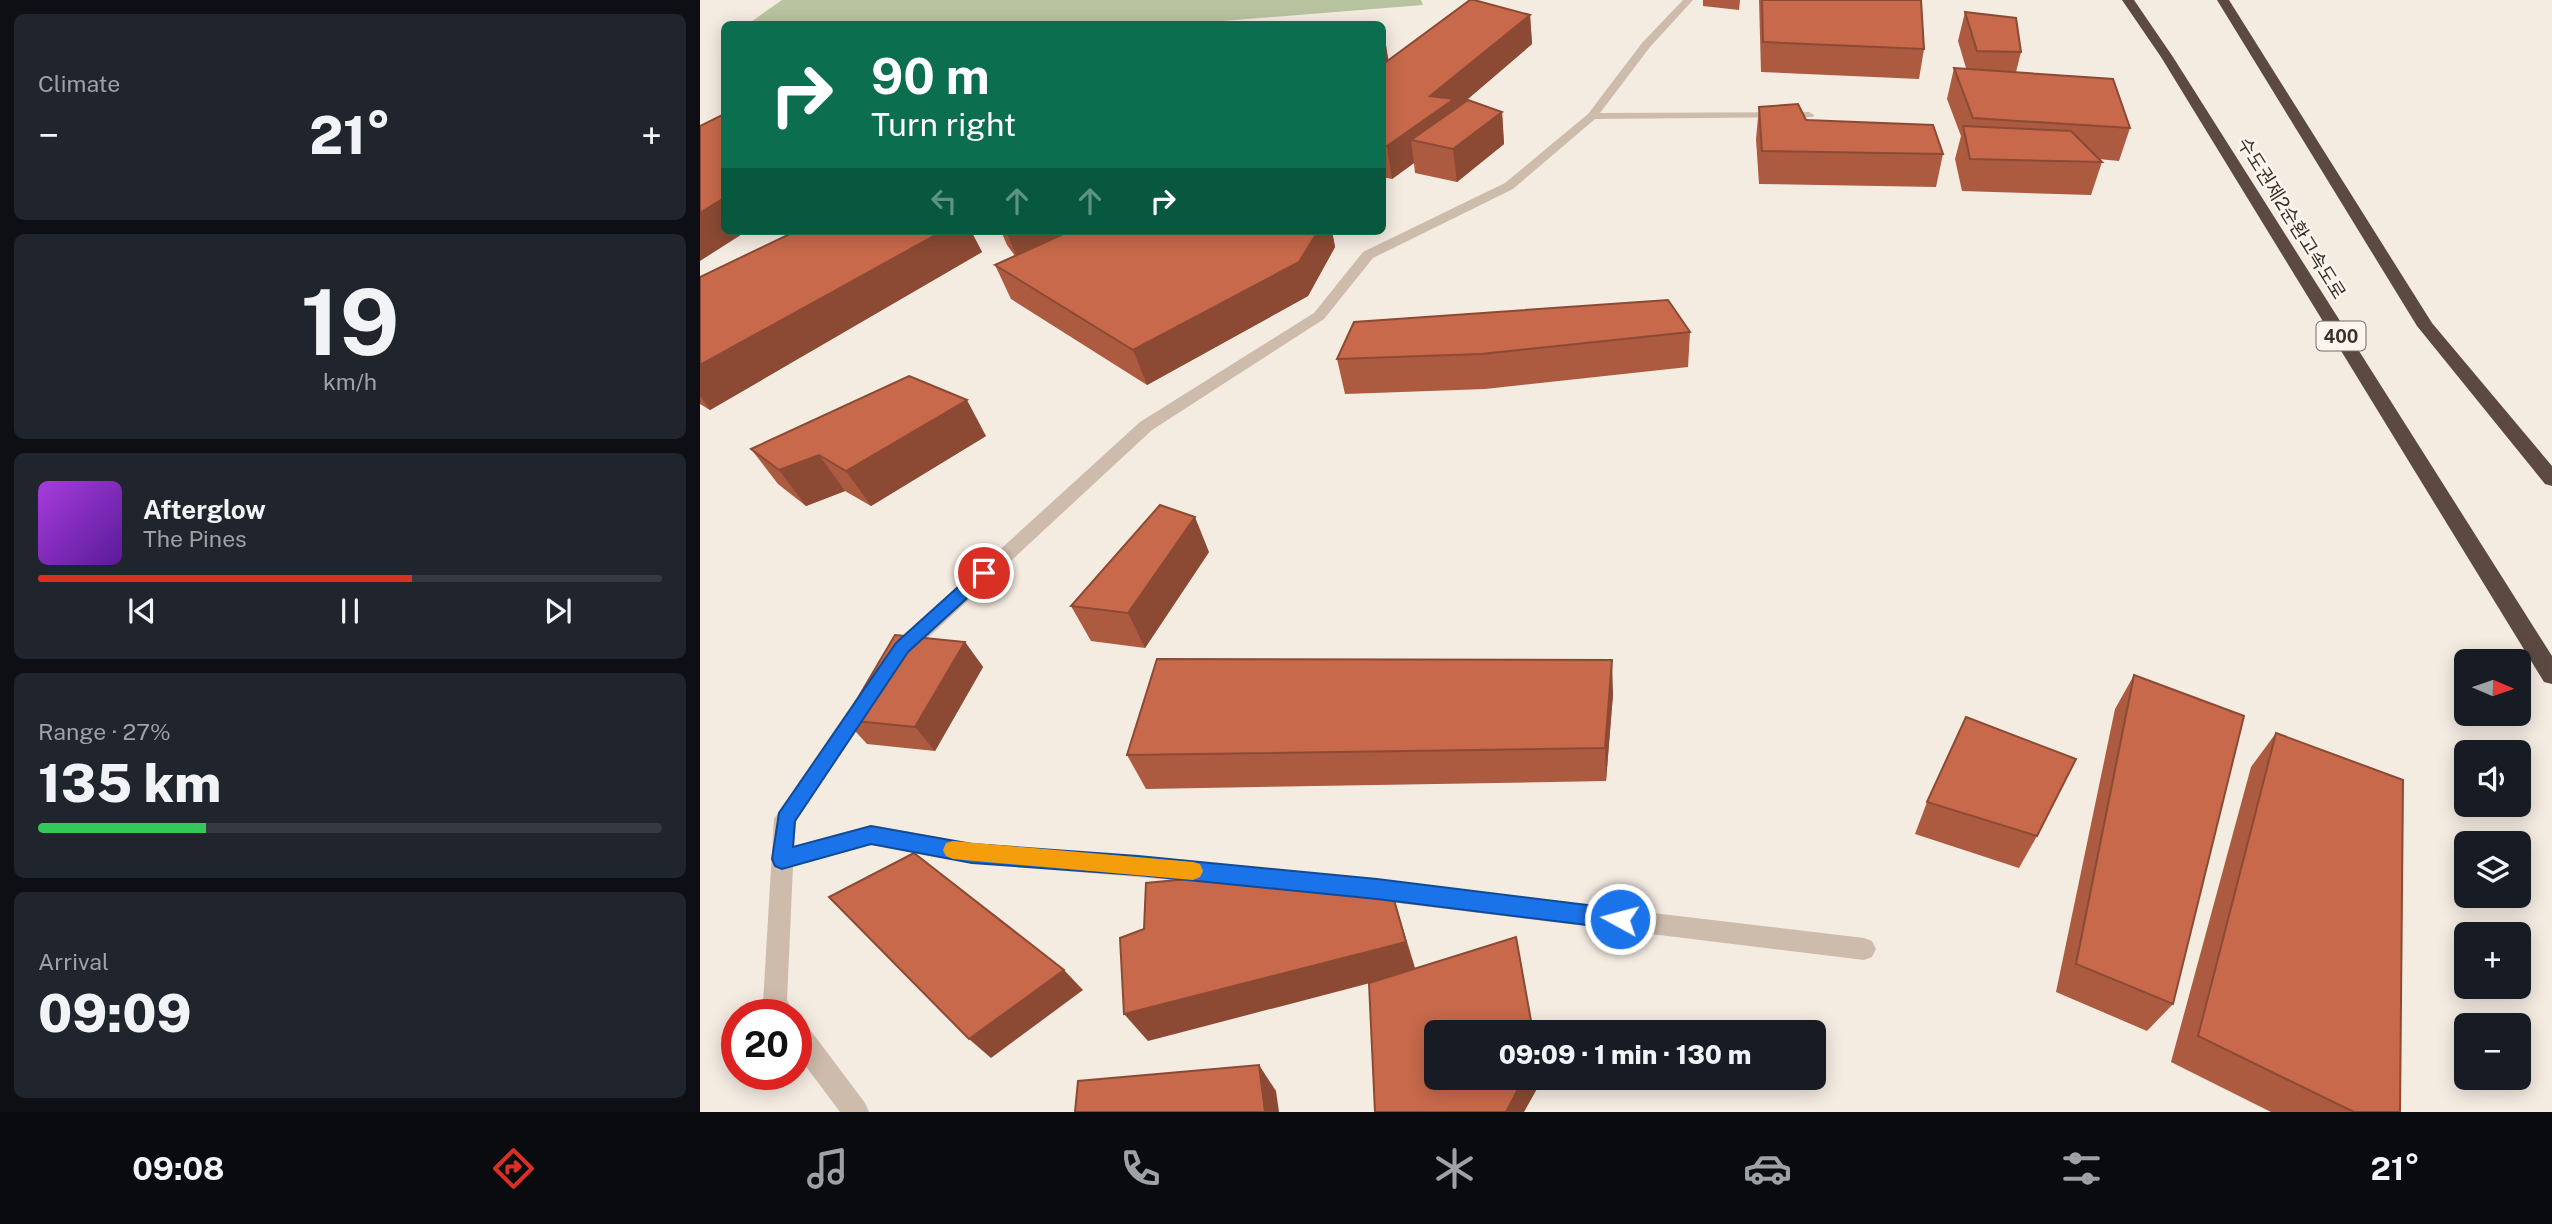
<!DOCTYPE html>
<meta charset="utf-8">
<style>
:root{--surface:#171b24;--page:#20242c;--text:#f1f3f6;--muted:#9ea1a6;--line:#363941;--accent:#d93025}
body{margin:0;font-family:"Public Sans","Noto Sans KR",sans-serif;background:var(--page);color:var(--text);height:100vh;display:flex;flex-direction:column;font-size:26px;white-space:nowrap}
*{box-sizing:border-box;margin:0}
p{font-size:23px;color:var(--muted)}
.icon{flex:none;width:38px;height:38px;fill:none;stroke:currentColor;stroke-width:2;stroke-linecap:round;stroke-linejoin:round}
.map{position:relative;flex:1;overflow:hidden}
.panel{display:flex;flex-direction:column;gap:14px;padding:14px;background:#0d0f14;width:700px}
.panel>*{flex:none}
.top-card{position:absolute;left:21px;top:21px;width:665px;height:214px;border-radius:10px;box-shadow:0 4px 18px #0003;background:#0b6e4f;color:#fff;overflow:hidden}
.needle{width:46px;rotate:92deg}
.controls{position:absolute;left:1754px;top:649px;display:grid;gap:14px}
.controls a{display:grid;place-items:center;width:77px;height:77px;border-radius:10px;background:var(--surface);box-shadow:0 4px 18px #0003;font-size:35px}
.speed{position:absolute;left:21px;top:999px;display:flex;gap:14px;font-size:35px;font-weight:700;text-align:center}
.speed>*{display:grid;place-content:center;width:91px;height:91px;border-radius:50%;background:var(--surface);box-shadow:0 4px 18px #0003;line-height:1}
.speed .limit{border:10px solid #d22;background:#fff;color:#111}
.pin{position:absolute;display:grid;place-items:center;width:60px;height:60px;color:#fff;margin:-30px;border:4px solid #fff;border-radius:50%;box-shadow:0 2px 7px #0007}
.me{position:absolute;width:77px;margin:-38px;rotate:277deg;stroke-linejoin:round;filter:drop-shadow(0 0 5px #0008)}
.turn{display:flex;align-items:center;gap:24px;height:147px;padding:0 35px;font-size:32px}
.turn .icon{width:91px;height:91px;stroke-width:2.5}
.turn b{display:block;font-size:49px;line-height:60px}
.lanes{display:flex;align-items:center;height:66px;padding:0 35px;background:#0003;justify-content:center;gap:35px;direction:ltr}
.lanes .off{opacity:.35}
.big{font-size:52px;font-weight:800;line-height:1.1}
.panel .widget{flex:1;display:flex;flex-direction:column;justify-content:center;gap:10px;min-width:0;padding:0 24px;border-radius:10px;background:var(--page)}
.panel .dial{align-items:center;gap:0}
.dial b{font-size:91px;line-height:1}
.song{display:flex;align-items:center;gap:21px}
.cover{width:84px;height:84px;border-radius:10px;background:linear-gradient(135deg,hsl(280 70% 55%),hsl(270 70% 35%))}
.played{height:7px;border-radius:4px;background:linear-gradient(90deg,var(--accent) 60%,var(--line) 60%)}
.keys{display:flex;justify-content:space-around;direction:ltr}
.heat{display:flex;justify-content:space-between;align-items:center;font-size:38px;direction:ltr}
.charge{height:10px;border-radius:5px;background:linear-gradient(90deg,#34c759 27%,var(--line) 0)}
.trip{position:absolute;left:724px;top:1020px;width:402px;height:70px;border-radius:10px;background:var(--surface);box-shadow:0 4px 18px #0003;font-weight:800;line-height:70px;text-align:center}
.tab-bar{display:flex;height:112px;justify-content:space-around;align-items:center;background:#090b0e;color:var(--muted)}
.tab-bar .icon{width:49px;height:49px}
.tab-bar .on{color:var(--accent)}
.tab-bar b{font-size:32px;color:var(--text)}
main{display:flex;flex:1;min-height:0}
.map>svg:first-child{display:block}
.green{fill:#b8c4a0}
.lines{fill:none;stroke-linecap:round;stroke-linejoin:round}
.service{fill:#cdbbac;fill-rule:evenodd}
.motorway{fill:#5c4a42;fill-rule:evenodd}
.wall{fill:#ac5a40}
.shaded-wall{fill:#8c4a34}
.building{fill:#c8694b;stroke:#8c4a34;stroke-width:2}
.route{fill:#1a73e8;stroke:#114b97;stroke-width:2}
.slow{fill:#f59e0b}
.labels{text-anchor:middle;dominant-baseline:central;stroke-width:5;stroke-linejoin:round;paint-order:stroke}
.shield{fill:#fbf5ee;stroke:#756b66;stroke-width:2}
.shield-label{font-size:18px;font-weight:bold;fill:#3b302b}
.street-label{font-size:19px;fill:#3b302b;stroke:#fbf5ee}
</style>
<main>
<section class="panel">
<div class="widget"><p>Climate</p>
<div class="heat"><a>−</a><b class="big">21°</b><a>+</a></div>
</div>
<div class="widget dial"><b>19</b><p>km/h</p></div>
<div class="widget">
<div class="song"><i class="cover"></i><div><b>Afterglow</b><p>The Pines</p></div></div>
<div class="played"></div>
<div class="keys"><svg class="icon" aria-label="previous" viewBox="0 0 24 24"><path d="M18 5L8 12l10 7zM5 5v14"/></svg><svg class="icon" aria-label="pause" viewBox="0 0 24 24"><path d="M8 5v14M16 5v14"/></svg><svg class="icon" aria-label="next" viewBox="0 0 24 24"><path d="M6 5l10 7-10 7zM19 5v14"/></svg></div>
</div>
<div class="widget"><p>Range · 27%</p><b class="big">135 km</b><div class="charge"></div></div>
<div class="widget"><p>Arrival</p><b class="big">09:09</b></div>
</section>
<div class="map">
<svg width="1852" height="1112" viewBox="0 0 1852 1112">
<rect width="100%" height="100%" fill="#f4ebe1"/>
<polygon class="green" points="82,0 721,0 723,5 485,24 48,24"/>
<g class="lines">
<g class="service">
<polygon points="983,0 993,0 950,47 900,113 1109,112 1114,115 1113,117 895,119 813,189 673,258 624,319 452,430 205,659 198,662 191,659 189,654 191,649 440,422 614,313 663,252 805,183 888,114 942,43"/>
<polygon points="162,698 169,700 172,706 96,821 94,846 171,825 272,843 556,867 564,870 567,877 564,884 556,887 272,863 171,845 93,866 87,1000 95,1015 69,1015 63,1003 74,819 155,700"/>
<polygon points="608,872 1164,938 1172,941 1176,949 1172,957 1164,960 608,892 600,889 597,882 600,875"/>
<polygon points="96,1020 105,1023 165,1103 169,1112 140,1112 96,1053"/>
</g>
<g class="motorway">
<polygon points="1422,0 1434,0 1473,57 1852,656 1852,684 1844,682 1461,57"/>
<polygon points="1517,0 1529,0 1732,323 1852,466 1852,486 1845,484 1717,326"/>
</g>
</g>
<g class="wall">
<polygon points="1003,0 1040,0 1039,10 1003,6"/>
<polygon points="1059,0 1221,0 1224,49 1219,79 1061,72"/>
<polygon points="1265,12 1321,52 1316,72 1430,128 1419,161 1399,159 1402,162 1391,195 1262,191 1255,159 1261,136 1247,99 1254,68 1266,68 1258,41"/>
<polygon points="830,15 832,44 762,104 802,112 804,144 757,182 715,173 714,163 692,179 682,177 682,39 685,39 688,61"/>
<polygon points="1059,107 1243,154 1236,187 1059,184 1056,139"/>
<polygon points="96,231 271,231 282,252 10,410 0,404 0,277"/>
<polygon points="301,231 632,231 635,247 608,296 447,385 311,299 295,265 315,256 307,245"/>
<polygon points="990,332 988,367 785,389 645,394 637,359"/>
<polygon points="286,436 171,506 145,491 106,506 78,484 51,449"/>
<polygon points="509,552 445,648 391,641 371,606"/>
<polygon points="265,642 283,667 235,751 167,744 145,720"/>
<polygon points="1434,675 1473,1004 1447,1031 1356,992 1415,709"/>
<polygon points="913,694 906,781 446,789 427,755"/>
<polygon points="1576,733 1700,1112 1571,1112 1471,1062 1551,767"/>
<polygon points="1227,802 1337,836 1319,868 1215,834"/>
</g>
<g class="shaded-wall">
<polygon points="830,15 832,44 755,110 711,140 714,163 692,179 687,146 730,96"/>
<polygon points="685,39 690,70 682,75 682,41"/>
<polygon points="802,112 804,144 757,182 753,149"/>
<polygon points="24,198 24,231 47,231 0,261 0,213"/>
<polygon points="243,231 271,231 282,252 10,410 0,396 0,365"/>
<polygon points="306,231 397,231 320,264"/>
<polygon points="618,231 632,231 635,247 608,296 447,385 433,350"/>
<polygon points="267,400 286,436 171,506 146,471"/>
<polygon points="119,455 145,491 106,506 79,470"/>
<polygon points="495,517 509,552 445,648 428,613"/>
<polygon points="265,642 283,667 235,751 215,727"/>
<polygon points="912,660 913,694 906,781 905,748"/>
<polygon points="692,893 716,971 448,1041 424,1014"/>
<polygon points="364,970 383,990 291,1058 269,1039"/>
<polygon points="559,1065 576,1091 579,1112 565,1112"/>
<polygon points="824,1078 841,1078 842,1080 824,1112 806,1112"/>
</g>
<g class="building">
<polygon points="770,0 774,0 830,15 730,96 754,99 687,146 682,145 682,65"/>
<polygon points="1062,0 1221,0 1224,49 1063,42"/>
<polygon points="1265,12 1316,18 1321,52 1277,51"/>
<polygon points="1254,68 1413,79 1430,128 1273,118"/>
<polygon points="768,100 802,112 753,149 711,140"/>
<polygon points="1098,104 1106,120 1233,125 1243,154 1062,151 1059,107"/>
<polygon points="24,114 24,198 0,213 0,126"/>
<polygon points="1263,126 1371,131 1402,162 1270,159"/>
<polygon points="96,231 243,231 0,365 0,277"/>
<polygon points="370,231 618,231 599,262 433,350 295,265"/>
<polygon points="968,300 990,332 781,354 637,359 654,322"/>
<polygon points="209,376 267,400 146,471 119,455 79,470 51,449"/>
<polygon points="460,505 495,517 428,613 371,606"/>
<polygon points="195,635 265,642 215,727 145,720"/>
<polygon points="457,659 912,660 905,748 427,755"/>
<polygon points="1434,675 1544,716 1473,1004 1376,964"/>
<polygon points="1266,717 1376,759 1337,836 1227,802"/>
<polygon points="1576,733 1703,780 1700,1112 1654,1112 1498,1036"/>
<polygon points="214,853 364,970 269,1039 129,897"/>
<polygon points="552,873 692,893 706,942 424,1014 420,938 444,929 446,883"/>
<polygon points="816,937 833,1032 737,1032 737,1078 824,1078 806,1112 675,1112 669,983"/>
<polygon points="559,1065 565,1112 375,1112 378,1081"/>
</g>
<polygon class="route" points="284,567 289,569 292,573 289,578 208,652 95,821 93,847 171,826 272,844 438,856 677,879 920,909 928,912 931,919 928,926 920,929 677,899 438,875 272,863 171,844 82,869 75,866 72,859 79,813 196,643 278,569"/>
<polygon class="slow" points="253,841 493,862 500,864 503,871 500,877 493,880 253,859 246,856 243,850 246,843"/>
<g class="labels">
<rect class="shield" x="1616.5" y="321.5" width="49" height="29" rx="5"/>
<g class="shield-label">
<text x="1641" y="336">400</text>
</g>
<g class="street-label">
<text transform="translate(1592 218) rotate(58)">수도권제2순환고속도로</text>
</g>
</g>
</svg>
<div class="controls">
<a><svg class="needle" viewBox="-14 -14 28 28"><path d="M0-13l5 13h-10z" fill="#e53935"/><path d="M0 13l5-13h-10z" fill="#9ea1a6"/></svg></a>
<a><svg class="icon" aria-label="sound" viewBox="0 0 24 24"><path d="M4 9h4l5-4v14l-5-4H4zM17 9q2 3 0 6"/></svg></a>
<a><svg class="icon" aria-label="layers" viewBox="0 0 24 24"><path d="M12 4l9 5-9 5-9-5zM3 14l9 5 9-5"/></svg></a>
<a>+</a>
<a>−</a>
</div>
<div class="speed"><div class="limit">20</div></div>
<div class="pin" style="left:284px;top:573px;background:#d93025"><svg class="icon" aria-label="arrive" viewBox="0 0 24 24"><path d="M6 21V4h12l-3 4 3 4H6"/></svg></div>
<svg class="me" style="left:920px;top:919px" viewBox="-20 -20 40 40"><circle r="17" fill="#1a73e8" stroke="#fff" stroke-width="3"/><path d="M0-11L8 9 0 5-8 9z" fill="#fff"/></svg>
<div class="trip">09:09 · 1 min · 130 m</div>
<div class="top-card">
<div class="turn"><svg class="icon" aria-label="right" viewBox="0 0 24 24"><path d="M7 20v-9h11M14 6l5 5-5 5"/></svg><div><b>90 m</b>Turn right</div></div>
<div class="lanes"><svg class="icon off" aria-label="left" viewBox="0 0 24 24"><path d="M17 20v-9H6M10 6l-5 5 5 5"/></svg><svg class="icon off" aria-label="ahead" viewBox="0 0 24 24"><path d="M12 20V5M6 11l6-6 6 6"/></svg><svg class="icon off" aria-label="ahead" viewBox="0 0 24 24"><path d="M12 20V5M6 11l6-6 6 6"/></svg><svg class="icon" aria-label="right" viewBox="0 0 24 24"><path d="M7 20v-9h11M14 6l5 5-5 5"/></svg></div>
</div>
</div>
</main>
<nav class="tab-bar">
<b>09:08</b>
<svg class="icon on" aria-label="directions" viewBox="0 0 24 24"><path d="M12 3l9 9-9 9-9-9zM9 14v-3h6M13 9l2 2-2 2"/></svg>
<svg class="icon" aria-label="music" viewBox="0 0 24 24"><path d="M9 18V5l10-2v13"/><circle cx="6" cy="18" r="3"/><circle cx="16" cy="16" r="3"/></svg>
<svg class="icon" aria-label="phone" viewBox="0 0 24 24"><path d="M5 4h4l2 5-3 2q2 4 5 5l2-3 5 2v4C11 20 4 13 5 4z"/></svg>
<svg class="icon" aria-label="climate" viewBox="0 0 24 24"><path d="M12 3v18M4 7l16 10M4 17L20 7"/></svg>
<svg class="icon" aria-label="car" viewBox="0 0 24 24"><path d="M5 17H2v-5l4-1 3-4h7l3 4 3 1v5h-3M9 17h6M6 11h13"/><circle cx="7" cy="17" r="2"/><circle cx="17" cy="17" r="2"/></svg>
<svg class="icon" aria-label="filters" viewBox="0 0 24 24"><path d="M4 7h16M4 17h16"/><circle cx="9" cy="7" r="2"/><circle cx="15" cy="17" r="2"/></svg>
<b>21°</b>
</nav>
